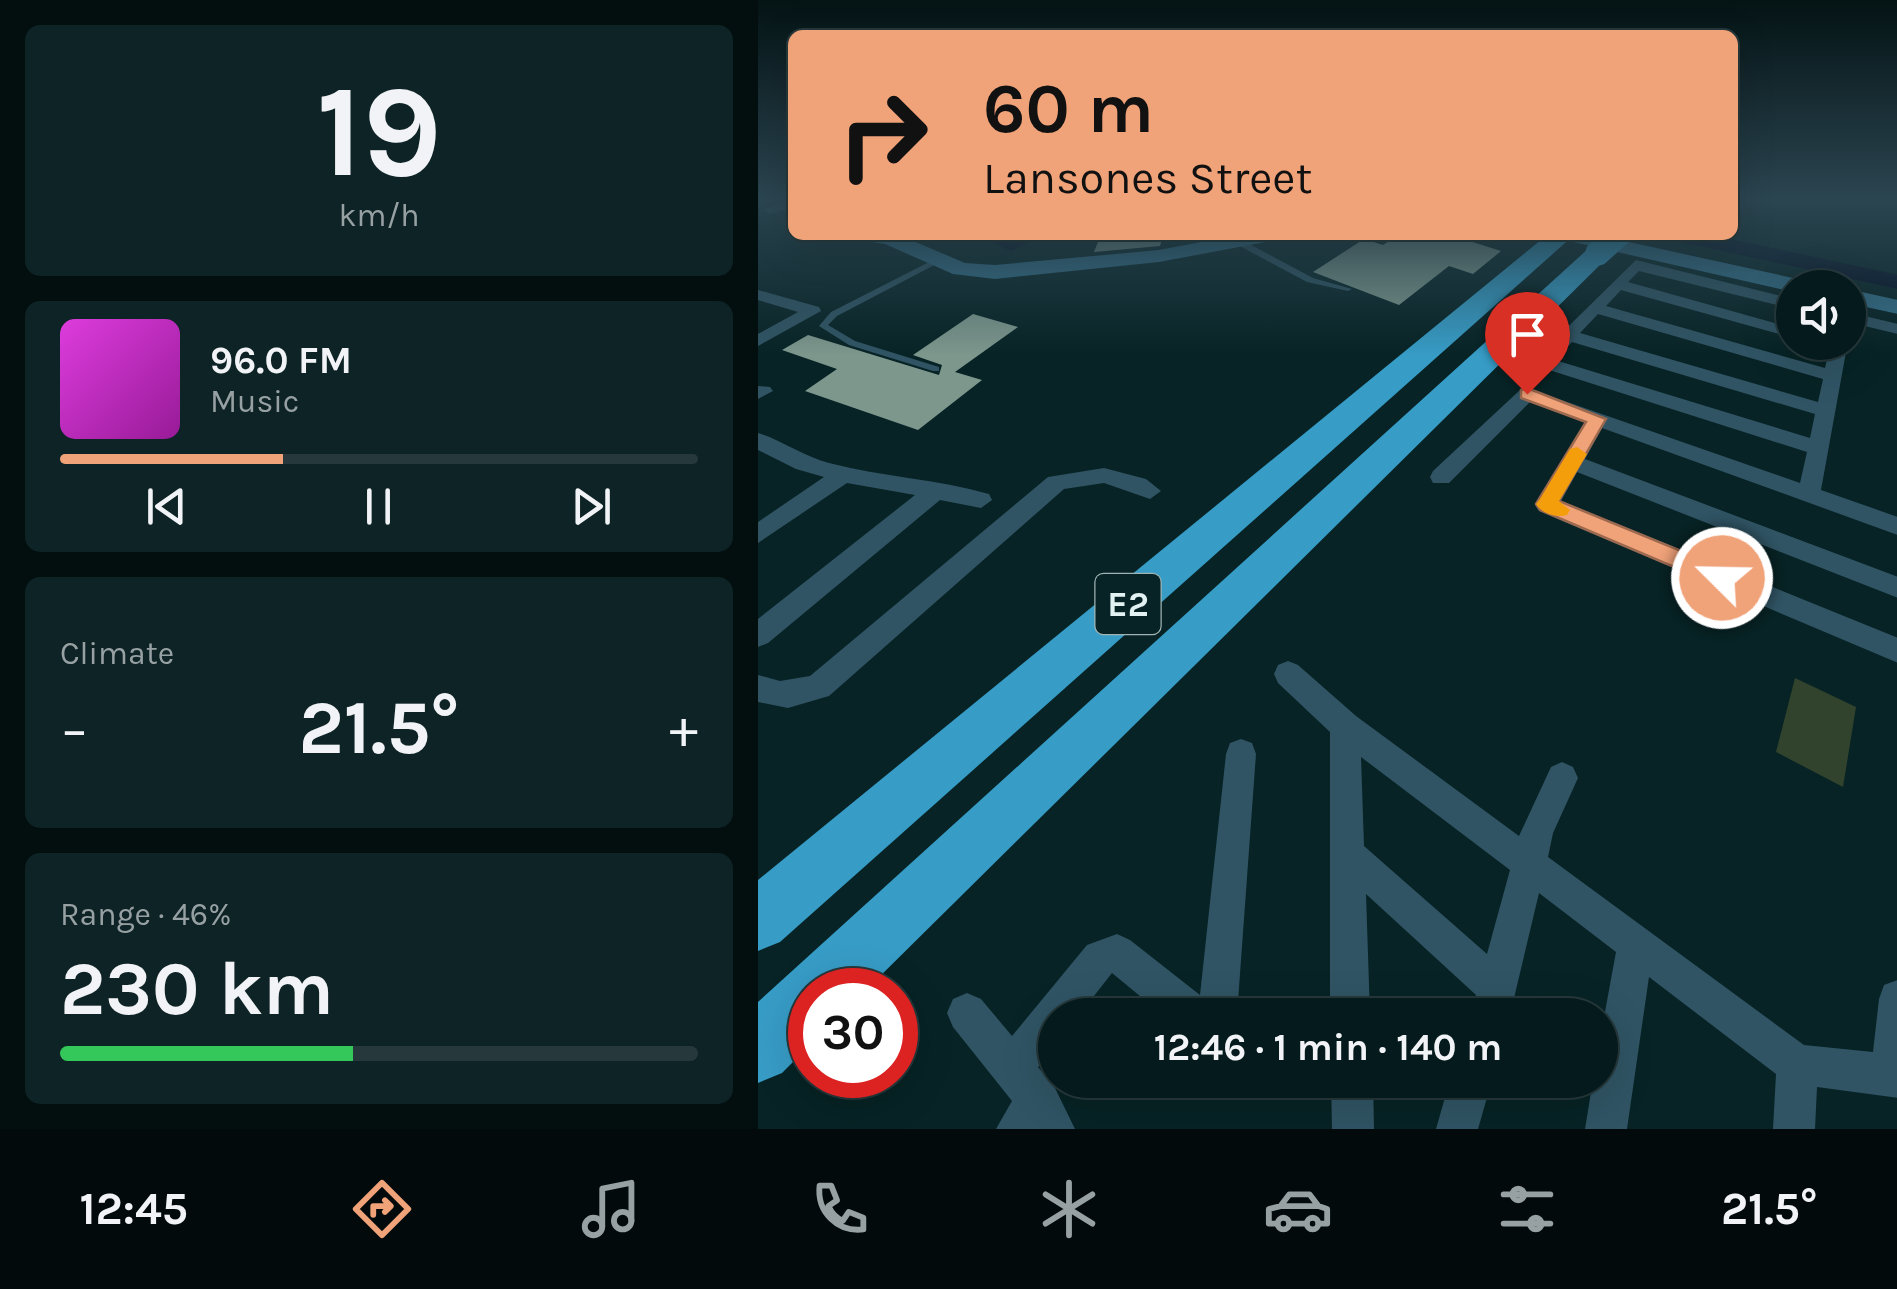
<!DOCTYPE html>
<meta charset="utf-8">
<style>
:root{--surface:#051a1c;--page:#0e2325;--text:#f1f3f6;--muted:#97a1a3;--line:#26383b;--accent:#f0a279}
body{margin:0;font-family:Karla,sans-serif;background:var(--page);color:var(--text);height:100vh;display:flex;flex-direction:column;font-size:38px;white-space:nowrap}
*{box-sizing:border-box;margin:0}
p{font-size:32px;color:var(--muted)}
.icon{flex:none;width:55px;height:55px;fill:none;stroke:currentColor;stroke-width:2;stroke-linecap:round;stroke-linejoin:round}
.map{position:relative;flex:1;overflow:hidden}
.side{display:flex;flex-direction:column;gap:25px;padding:25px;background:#030e0f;width:758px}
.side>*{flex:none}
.top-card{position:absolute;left:30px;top:30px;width:950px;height:210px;border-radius:15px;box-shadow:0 10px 40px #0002,0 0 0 2px var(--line);background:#f0a279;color:#111;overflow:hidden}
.buttons{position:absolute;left:1018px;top:270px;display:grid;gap:20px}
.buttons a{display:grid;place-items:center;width:90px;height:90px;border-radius:50%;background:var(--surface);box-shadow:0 10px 40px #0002,0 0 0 2px var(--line);font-size:50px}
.speed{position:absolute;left:30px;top:968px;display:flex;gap:20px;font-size:50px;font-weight:700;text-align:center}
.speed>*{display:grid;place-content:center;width:130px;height:130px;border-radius:50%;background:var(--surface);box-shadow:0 10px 40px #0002,0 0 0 2px var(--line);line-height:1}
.speed .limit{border:15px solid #d22;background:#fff;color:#111}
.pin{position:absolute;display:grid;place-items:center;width:85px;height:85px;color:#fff;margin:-102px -42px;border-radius:50% 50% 50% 0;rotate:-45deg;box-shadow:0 0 10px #0007}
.pin .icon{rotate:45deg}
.me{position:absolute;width:110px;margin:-55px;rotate:293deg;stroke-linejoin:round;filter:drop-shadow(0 0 8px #0008)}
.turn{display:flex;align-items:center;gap:35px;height:210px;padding:0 30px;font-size:45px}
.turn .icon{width:130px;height:130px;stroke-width:2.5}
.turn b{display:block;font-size:70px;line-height:85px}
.big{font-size:75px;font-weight:700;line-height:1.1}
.side .widget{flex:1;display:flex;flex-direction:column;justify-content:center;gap:15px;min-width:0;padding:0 35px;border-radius:15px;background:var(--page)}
.side .dial{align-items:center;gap:0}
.dial b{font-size:130px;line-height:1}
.song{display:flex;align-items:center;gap:30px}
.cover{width:120px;height:120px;border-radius:15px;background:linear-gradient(135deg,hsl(300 70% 55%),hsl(300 70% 35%))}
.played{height:10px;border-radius:5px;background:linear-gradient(90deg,var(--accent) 35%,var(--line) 35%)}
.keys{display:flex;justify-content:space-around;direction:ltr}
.heat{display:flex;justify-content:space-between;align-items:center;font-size:55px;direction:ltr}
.charge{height:15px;border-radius:8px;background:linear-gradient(90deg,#34c759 46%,var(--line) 0)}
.trip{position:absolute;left:280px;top:998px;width:580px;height:100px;border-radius:50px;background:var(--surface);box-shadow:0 10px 40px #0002,0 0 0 2px var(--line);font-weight:700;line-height:100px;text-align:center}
.dock{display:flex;height:160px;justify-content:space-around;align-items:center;background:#020a0b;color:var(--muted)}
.dock .icon{width:70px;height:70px}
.dock .selected{color:var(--accent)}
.dock b{font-size:45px;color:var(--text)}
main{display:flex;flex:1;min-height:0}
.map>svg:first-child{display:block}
.green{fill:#32432d}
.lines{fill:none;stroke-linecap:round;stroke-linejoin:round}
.river{fill:#030f25;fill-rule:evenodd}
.building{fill:#7d978d}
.lane{fill:#305464;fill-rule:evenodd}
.street{fill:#305464;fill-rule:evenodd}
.secondary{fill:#35718c;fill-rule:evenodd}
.highway{fill:#379cc6;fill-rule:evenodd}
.highway-bridge{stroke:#379cc6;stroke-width:25}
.route{fill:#f0a279;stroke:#9c694f;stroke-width:2.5}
.slow{fill:#f59e0b}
.labels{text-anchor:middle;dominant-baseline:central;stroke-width:10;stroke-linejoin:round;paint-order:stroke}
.shield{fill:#072325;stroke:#a0b3b4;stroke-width:2.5}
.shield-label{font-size:35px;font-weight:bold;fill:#e2f1f2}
</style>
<main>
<section class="side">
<div class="widget dial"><b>19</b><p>km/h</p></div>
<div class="widget">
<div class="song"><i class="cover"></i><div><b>96.0 FM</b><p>Music</p></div></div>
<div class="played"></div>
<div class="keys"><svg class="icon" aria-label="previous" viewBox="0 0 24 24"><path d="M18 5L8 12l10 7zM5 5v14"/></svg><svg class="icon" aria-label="pause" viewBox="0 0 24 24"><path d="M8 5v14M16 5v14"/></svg><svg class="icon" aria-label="next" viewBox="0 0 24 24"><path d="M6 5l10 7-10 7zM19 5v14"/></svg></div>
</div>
<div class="widget"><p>Climate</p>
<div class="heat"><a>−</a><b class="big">21.5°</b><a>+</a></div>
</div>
<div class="widget"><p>Range · 46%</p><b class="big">230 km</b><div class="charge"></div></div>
</section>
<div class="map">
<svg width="1140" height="1129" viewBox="0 0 1140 1129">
<rect width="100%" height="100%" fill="#072325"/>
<polygon class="green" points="1037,678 1098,707 1085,787 1018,752"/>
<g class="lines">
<g class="river">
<polygon points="219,235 284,235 253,251"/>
<polygon points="912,235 954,235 1140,275 1140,289 923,242"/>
</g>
</g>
<g class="building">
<polygon points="405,236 402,246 336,252 342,237"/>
<polygon points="639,236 649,240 705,239 743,251 715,274 691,266 641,305 555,272 606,239 625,245"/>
<polygon points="215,314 260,327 197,372 224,380 160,430 47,391 79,369 24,350 50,335 181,375 184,365 155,355"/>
</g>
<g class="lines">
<g class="lane">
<polygon points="476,239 482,239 555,278 594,289 590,291 549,282 476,243"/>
<polygon points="177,259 184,261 79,316 70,325 97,341 181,367 181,371 175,371 91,345 61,326 73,312"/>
</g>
<g class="street">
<polygon points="35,198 35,207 12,214 5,210"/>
<path d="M878,260l157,39v10l-154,-38 -11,11 165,46v10l-172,-48 -15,16 219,62 6,-26 17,-1 -27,149 77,27v18l-296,-107 -17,31 313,118v21l-321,-126 -16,29 337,137v25l-359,-152 -4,-6 50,-83 -55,-20 -81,81h-16l-3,-6 3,-6 87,-81 7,-2 273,95 7,-31 -261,-83 -4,5h-14v-8zM840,314l225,65 -5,23 -238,-69zM814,342l243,72 -5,24 -255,-78z"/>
<polygon points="0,290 61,307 63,311 0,346 0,334 40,312 0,300"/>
<polygon points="1090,312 1140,324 1140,334 1090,322"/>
<polygon points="0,386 12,387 15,391 0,399"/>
<path d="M0,433c23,7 45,23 71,30 54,14 108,16 160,31l3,6 -11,8 -41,-8 -172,143 -10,4v-28l157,-124 -68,-12 -89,60v-21l66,-45 -28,-8 -38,-19z"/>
<polygon points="346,468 388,479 403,491 392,499 346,483 306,489 71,696 30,708 0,702 0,675 22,681 52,676 290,477"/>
<path d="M530,661l10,4 58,51 163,120 32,-69 11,-5 11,5 5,11 -25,55 -5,24 256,188 69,7 6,-53 5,-14 14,-5v118l-81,-11 -2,42h-42l3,-55 -127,-97 -22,152h-42l8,-49h7v-41l16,-87 -77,-59 -29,122h-40l6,-20 -110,-101 4,121h-40v-283l-52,-49 -4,-9 4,-9zM603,757l149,113 -23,84 -123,-108z"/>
<polygon points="483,739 494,743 498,754 479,1015 405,1015 354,973 321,1015 298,1015 298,1045 280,1067 296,1086 317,1129 238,1129 254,1101 195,1027 189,1013 195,999 209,993 223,999 254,1036 329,945 359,934 372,940 442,995 468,754 472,743"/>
<polygon points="573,1080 615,1080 616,1129 574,1129"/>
<polygon points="692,1080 734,1080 720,1129 678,1129"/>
</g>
<g class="secondary">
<polygon points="24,198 35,198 35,207 28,205"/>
<polygon points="93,235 141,235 207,263 237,265 401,250 480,235 523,235 513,241 401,262 237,279 195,274 127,244 96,239"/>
<polygon points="801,235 839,235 1049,281 1060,288 1035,288 1035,292 811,241"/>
<polygon points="1090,289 1140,300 1140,314 1090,303"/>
</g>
<g class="highway">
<polygon points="789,235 816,235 22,942 0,951 0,880"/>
<polygon points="840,245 849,248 853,253 849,258 108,990 52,990 52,1045 24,1073 0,1083 0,1002 831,248"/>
</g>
<polyline class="highway-bridge" points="840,253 860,235"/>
</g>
<linearGradient id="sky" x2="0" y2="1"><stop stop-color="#041314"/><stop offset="0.56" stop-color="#2b4551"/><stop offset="1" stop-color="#2b4551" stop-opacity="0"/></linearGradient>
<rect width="1140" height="356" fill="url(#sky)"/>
<polygon class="route" points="769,388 848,419 801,501 972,571 976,578 972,584 956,584 782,510 778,504 828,422 763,398 763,390"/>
<path class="slow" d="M819,447l10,7 -28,47 11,9 -3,5c-10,3 -25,-1 -31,-11l4,-5 30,-50z"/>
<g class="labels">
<rect class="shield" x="337.5" y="574" width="65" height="60" rx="8"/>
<g class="shield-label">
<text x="370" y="604">E2</text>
</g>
</g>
</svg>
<div class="buttons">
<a><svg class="icon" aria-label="sound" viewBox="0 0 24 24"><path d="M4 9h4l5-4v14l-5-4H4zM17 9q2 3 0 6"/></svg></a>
</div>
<div class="speed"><div class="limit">30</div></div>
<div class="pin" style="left:769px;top:394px;background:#d93025"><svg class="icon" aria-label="arrive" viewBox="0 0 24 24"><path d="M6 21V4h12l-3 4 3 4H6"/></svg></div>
<svg class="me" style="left:964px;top:578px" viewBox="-20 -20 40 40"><circle r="17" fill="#f0a279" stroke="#fff" stroke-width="3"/><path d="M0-11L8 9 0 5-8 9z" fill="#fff"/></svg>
<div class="trip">12:46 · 1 min · 140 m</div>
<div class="top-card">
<div class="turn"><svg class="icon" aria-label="right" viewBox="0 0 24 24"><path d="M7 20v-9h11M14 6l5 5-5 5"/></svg><div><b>60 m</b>Lansones Street</div></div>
</div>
</div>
</main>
<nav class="dock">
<b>12:45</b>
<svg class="icon selected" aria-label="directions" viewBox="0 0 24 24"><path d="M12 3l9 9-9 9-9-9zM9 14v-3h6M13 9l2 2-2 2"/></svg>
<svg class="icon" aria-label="music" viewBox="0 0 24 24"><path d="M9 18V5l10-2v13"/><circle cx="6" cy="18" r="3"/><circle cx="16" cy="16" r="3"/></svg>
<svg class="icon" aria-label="phone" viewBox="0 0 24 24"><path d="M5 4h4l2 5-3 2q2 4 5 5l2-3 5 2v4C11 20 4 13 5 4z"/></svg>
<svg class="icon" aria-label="climate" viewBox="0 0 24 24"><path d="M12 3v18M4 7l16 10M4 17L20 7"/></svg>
<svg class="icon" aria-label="car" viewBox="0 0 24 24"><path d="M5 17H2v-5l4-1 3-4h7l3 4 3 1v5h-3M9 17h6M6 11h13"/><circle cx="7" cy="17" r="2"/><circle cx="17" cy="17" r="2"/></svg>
<svg class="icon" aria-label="filters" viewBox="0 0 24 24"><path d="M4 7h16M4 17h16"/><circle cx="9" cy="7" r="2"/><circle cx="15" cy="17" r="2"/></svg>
<b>21.5°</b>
</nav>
